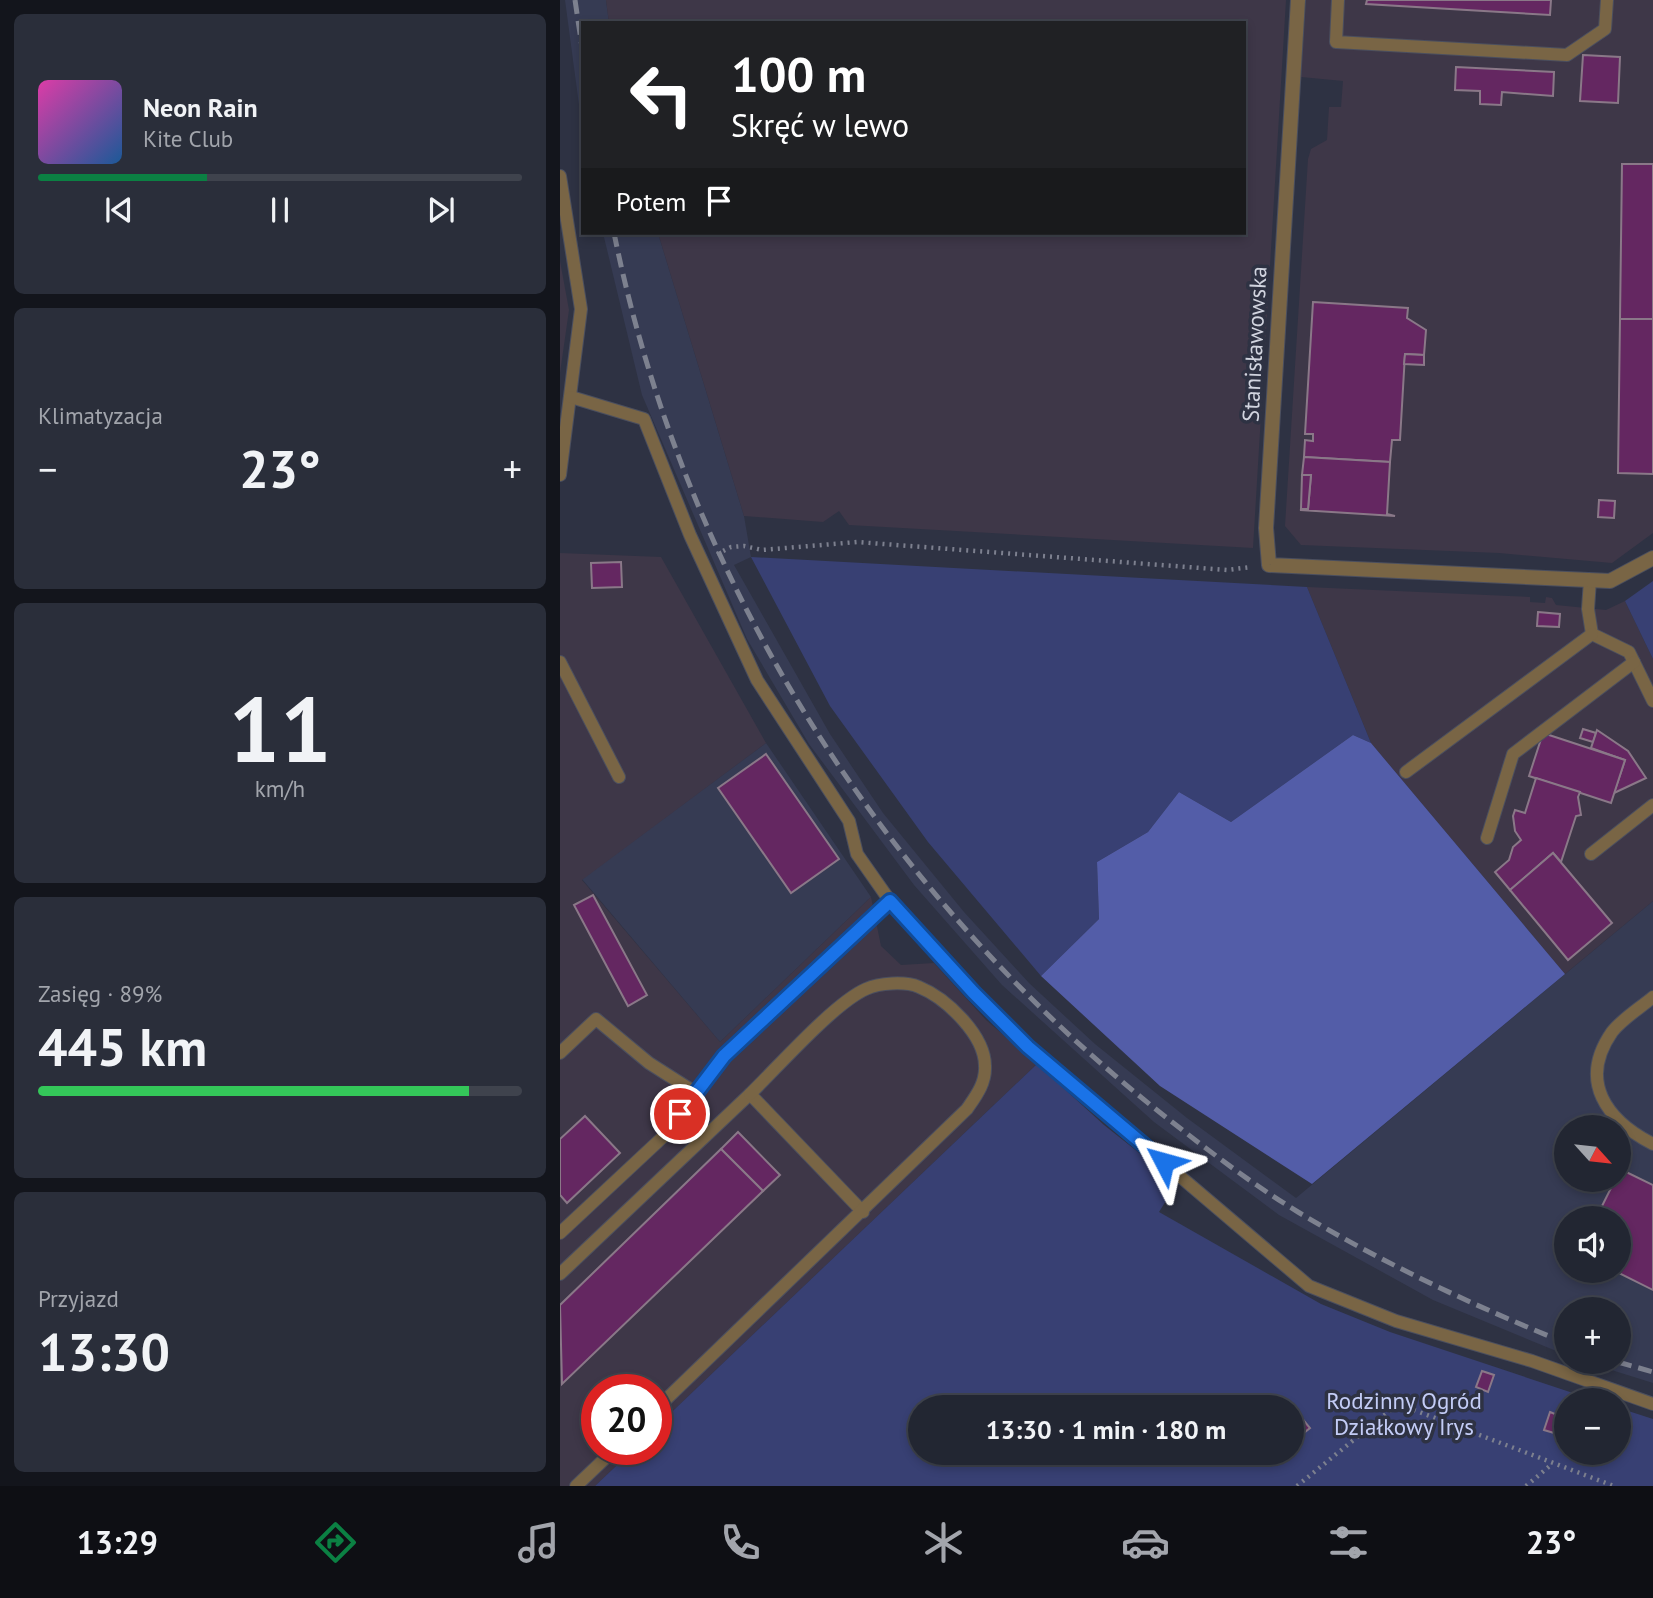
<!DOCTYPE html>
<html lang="pl">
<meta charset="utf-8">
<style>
:root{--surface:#222632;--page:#2a2e3a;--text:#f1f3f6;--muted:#a2a5ac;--line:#3f434d;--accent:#0b8043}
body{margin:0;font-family:"PT Sans",sans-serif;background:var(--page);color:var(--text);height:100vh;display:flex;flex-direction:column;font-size:26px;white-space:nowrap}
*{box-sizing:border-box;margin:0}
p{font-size:23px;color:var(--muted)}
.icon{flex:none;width:38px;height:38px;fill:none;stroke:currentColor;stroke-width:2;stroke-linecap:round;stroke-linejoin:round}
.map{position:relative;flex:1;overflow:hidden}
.side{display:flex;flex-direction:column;gap:14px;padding:14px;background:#13151c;width:560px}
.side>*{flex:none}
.hud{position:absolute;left:21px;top:21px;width:665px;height:214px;border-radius:0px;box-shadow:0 4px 10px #0003,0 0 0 2px var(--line);background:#202124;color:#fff;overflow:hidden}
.needle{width:46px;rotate:117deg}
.fabs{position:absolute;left:994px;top:1115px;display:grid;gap:14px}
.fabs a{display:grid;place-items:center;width:77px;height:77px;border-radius:50%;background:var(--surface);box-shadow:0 4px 10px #0003,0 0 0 2px var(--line);font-size:35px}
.speed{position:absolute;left:21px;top:1374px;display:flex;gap:14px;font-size:35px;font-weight:700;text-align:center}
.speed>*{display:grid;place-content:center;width:91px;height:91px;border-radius:50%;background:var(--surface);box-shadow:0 4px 10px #0003,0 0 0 2px var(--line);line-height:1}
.speed .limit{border:10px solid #d22;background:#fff;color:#111}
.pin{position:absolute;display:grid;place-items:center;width:60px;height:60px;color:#fff;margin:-30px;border:4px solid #fff;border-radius:50%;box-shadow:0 2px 7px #0007}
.me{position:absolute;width:77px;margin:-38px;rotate:309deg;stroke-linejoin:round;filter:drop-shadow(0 0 5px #0008)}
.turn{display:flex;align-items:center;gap:24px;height:147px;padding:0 35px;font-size:32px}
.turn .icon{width:91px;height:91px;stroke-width:2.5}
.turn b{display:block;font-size:49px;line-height:60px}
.then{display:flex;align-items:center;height:66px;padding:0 35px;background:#0003;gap:14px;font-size:26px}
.big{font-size:52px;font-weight:700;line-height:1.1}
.side .card{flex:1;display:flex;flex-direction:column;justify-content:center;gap:10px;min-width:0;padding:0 24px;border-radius:10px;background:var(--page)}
.side .dial{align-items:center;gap:0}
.dial b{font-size:91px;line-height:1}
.song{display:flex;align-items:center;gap:21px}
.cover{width:84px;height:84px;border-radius:10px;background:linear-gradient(135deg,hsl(320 70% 55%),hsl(210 70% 35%))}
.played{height:7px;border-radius:4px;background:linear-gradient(90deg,var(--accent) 35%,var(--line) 35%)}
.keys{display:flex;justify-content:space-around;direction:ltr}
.heat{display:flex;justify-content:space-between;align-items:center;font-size:38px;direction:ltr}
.charge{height:10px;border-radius:5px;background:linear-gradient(90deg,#34c759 89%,var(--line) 0)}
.trip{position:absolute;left:348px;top:1395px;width:396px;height:70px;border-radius:35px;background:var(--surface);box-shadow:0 4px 10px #0003,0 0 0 2px var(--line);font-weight:700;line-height:70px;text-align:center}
.menu{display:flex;height:112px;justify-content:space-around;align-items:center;background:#0e0f14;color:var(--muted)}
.menu .icon{width:49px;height:49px}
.menu .active{color:var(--accent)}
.menu b{font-size:32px;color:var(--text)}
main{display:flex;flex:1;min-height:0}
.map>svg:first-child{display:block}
.built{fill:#363b53;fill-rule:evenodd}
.industrial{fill:#3e3748}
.green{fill:#384073;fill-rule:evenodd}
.forest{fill:#535da8}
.building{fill:#642761;stroke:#8a7888;stroke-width:2}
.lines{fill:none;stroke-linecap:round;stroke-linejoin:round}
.lane-casing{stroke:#4b4f5f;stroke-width:14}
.street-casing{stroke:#4b4f5f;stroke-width:16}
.path{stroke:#7d808f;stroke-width:4.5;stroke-dasharray:2 5;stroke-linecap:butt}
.lane{stroke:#796545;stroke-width:12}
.street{stroke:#796545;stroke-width:14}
.rail{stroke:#7d818f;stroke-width:5;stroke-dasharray:14 7;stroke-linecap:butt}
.route-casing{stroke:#114b97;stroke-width:18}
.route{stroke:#1a73e8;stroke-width:12}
.labels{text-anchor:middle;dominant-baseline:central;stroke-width:7;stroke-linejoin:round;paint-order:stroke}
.street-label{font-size:23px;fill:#d1d4df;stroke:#2e3243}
.park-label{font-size:23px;fill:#c3ccf6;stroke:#2e3243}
</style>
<main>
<section class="side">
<div class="card">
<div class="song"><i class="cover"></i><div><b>Neon Rain</b><p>Kite Club</p></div></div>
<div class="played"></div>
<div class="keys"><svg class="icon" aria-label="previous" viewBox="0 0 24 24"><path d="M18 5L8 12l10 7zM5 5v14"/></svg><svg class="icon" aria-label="pause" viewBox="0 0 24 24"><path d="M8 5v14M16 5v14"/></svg><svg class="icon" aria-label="next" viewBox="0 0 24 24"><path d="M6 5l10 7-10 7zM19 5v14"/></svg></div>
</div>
<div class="card"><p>Klimatyzacja</p>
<div class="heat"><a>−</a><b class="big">23°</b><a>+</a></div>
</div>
<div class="card dial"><b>11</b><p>km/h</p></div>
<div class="card"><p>Zasięg · 89%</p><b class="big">445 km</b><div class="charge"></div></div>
<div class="card"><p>Przyjazd</p><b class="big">13:30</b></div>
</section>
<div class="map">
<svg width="1093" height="1486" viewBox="0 0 1093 1486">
<rect width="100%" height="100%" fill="#2e3243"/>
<g class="built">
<polygon points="5,0 46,0 49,23 23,23 23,135"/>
<path d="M43,233h55l86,283 7,41 -17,8 96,169 53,79 81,99 65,71 66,61 92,74 109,80 357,-297v482l-67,-21h33v-53h-53v46l-133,-55 -154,-85 -125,-93 -152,-137 -88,-100 -105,-141 -62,-105 -105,-244zM1006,1127h53v53h-53zM1006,1218h53v52h-53z"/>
<polygon points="206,743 311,897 160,1042 22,879"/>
</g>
<g class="industrial">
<polygon points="46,0 726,0 693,548 289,525 279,511 263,522 184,516 98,233 684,233 684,23 49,23"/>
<polygon points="746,0 1093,0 1093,533 1052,563 939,553 741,545 725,526 748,159 751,149 767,140 769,107 781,107 783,81 741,77"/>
<polygon points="0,261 9,310 0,373"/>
<polygon points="0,553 101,557 206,743 22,880 160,1042 311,897 321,946 341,965 374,963 426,1020 477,1064 96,1427 96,1390 37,1390 37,1449 74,1449 35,1486 0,1486"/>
<polygon points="747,587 970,597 970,602 985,603 986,597 992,598 996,605 1046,610 1065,601 1093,659 1093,901 1005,974 811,743"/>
</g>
<g class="green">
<polygon points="191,557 747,587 811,743 793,735 671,822 619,792 588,832 537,862 539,919 481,976 368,842 270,706"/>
<polygon points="1093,581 1093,659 1065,601"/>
<path d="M477,1064l67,61 73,58 -18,29 162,92 69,28 204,68h-28v52h53v-44l34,11v67h-1058l39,-37h22v-22zM360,1407h372v45h-372z"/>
</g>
<polygon class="forest" points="793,735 811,743 1005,974 752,1184 600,1086 481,976 539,919 537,862 588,832 619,792 671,822"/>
<g class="building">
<polygon points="807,0 991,0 990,15 806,4"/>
<polygon points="1023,55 1060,57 1058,103 1020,101"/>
<polygon points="896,67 994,72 993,96 942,92 941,105 920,104 920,91 895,90"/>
<polygon points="1062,164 1093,164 1093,319 1060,319"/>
<polygon points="753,302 848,308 847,318 866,330 864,355 845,354 840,440 832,440 830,462 744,457 745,440 753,441 753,434 745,434"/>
<polygon points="1060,319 1093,319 1093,474 1058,473"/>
<polygon points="845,354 864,355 864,365 844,364"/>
<polygon points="744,457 830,462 827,514 835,516 740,510 748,509 751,475 742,475"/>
<polygon points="742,475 751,475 748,509 741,509"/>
<polygon points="1039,500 1055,501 1054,518 1038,517"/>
<polygon points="61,562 62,587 32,588 31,563"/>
<polygon points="978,612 1000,614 999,627 977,626"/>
<polygon points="1023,729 1036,733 1033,742 1020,738"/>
<polygon points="1037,730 1068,751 1086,778 1054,793 1065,760 1031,748"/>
<polygon points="983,733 1065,760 1051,803 969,776"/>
<polygon points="206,754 279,859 231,893 158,788"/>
<polygon points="976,778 1020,792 1018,797 1021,815 1016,816 1001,862 993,853 950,890 935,872 949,860 953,847 961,840 955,831 953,816 955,810 965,813"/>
<polygon points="993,853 1052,923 1008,960 950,890"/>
<polygon points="33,895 87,995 68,1006 14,905"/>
<polygon points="25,1116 60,1153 7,1203 0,1195 0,1139"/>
<polygon points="178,1132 220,1175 203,1191 161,1149"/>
<polygon points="161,1149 203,1191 2,1384 0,1305"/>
<polygon points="1060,1169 1093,1185 1093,1290 1053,1270 1059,1270 1059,1218 1036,1218 1055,1180 1059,1180"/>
<polygon points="922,1371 934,1375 928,1392 916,1387"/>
<polygon points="990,1412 1000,1416 994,1433 984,1430"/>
<polygon points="740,1416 750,1428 736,1439 732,1434 732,1423"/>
</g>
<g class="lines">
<defs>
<g id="lane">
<polyline points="778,0 776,42 1007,55 1045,29 1047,0"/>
<polyline points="0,176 21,309 0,475"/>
<polyline points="11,397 84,419 130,535 197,680 289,821 297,854 330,901 413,992 468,1047 749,1286 836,1321 972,1361 1093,1404"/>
<polyline points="1030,580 1028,609 1032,634 1069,652 1093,701"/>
<polyline points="0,662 59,777"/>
<polyline points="846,772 1032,634"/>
<polyline points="927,838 953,754 1074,662"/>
<polyline points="1031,854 1093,805"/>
<path d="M1093,997c-13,11 -31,22 -41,35 -34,49 -6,88 41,112"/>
<polyline points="0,1053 36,1019 89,1063 136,1093"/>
<polyline points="0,1233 105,1135 164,1056 330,901"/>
<polyline points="0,1274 190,1094 303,1212"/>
<path d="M96,1409l311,-300c9,-13 19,-26 18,-43 0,-31 -39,-68 -66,-79 -14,-6 -40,-4 -53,2 -32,14 -89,79 -116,105"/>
<polyline points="16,1486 55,1449"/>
</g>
<polyline id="street" points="738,0 706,528 709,565 1050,581 1093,558"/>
</defs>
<use href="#lane" class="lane-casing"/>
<use href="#street" class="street-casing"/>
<g class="path">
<polyline points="157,554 171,547 184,546 202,550 297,542 667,570 691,567"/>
<polyline points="737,1486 838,1404 1054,1486"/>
<polyline points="966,1486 992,1464"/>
</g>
<use href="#lane" class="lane"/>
<use href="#street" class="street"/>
<g class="rail">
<polyline points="15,0 23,54"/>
<path d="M54,233c71,349 272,666 553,885 42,33 85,66 131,94 85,51 176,94 268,131"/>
<polyline points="1058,1362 1093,1372"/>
</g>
</g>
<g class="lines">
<defs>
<polyline id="route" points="120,1114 164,1056 330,901 413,992 468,1047 604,1162"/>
</defs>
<use href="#route" class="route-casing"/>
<use href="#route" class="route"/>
</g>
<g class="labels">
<g class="street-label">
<text transform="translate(694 344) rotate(-87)">Stanisławowska</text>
</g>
<g class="park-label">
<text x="844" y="1400">Rodzinny Ogród<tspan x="844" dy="26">Działkowy Irys</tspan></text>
</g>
</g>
</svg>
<div class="fabs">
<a><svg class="needle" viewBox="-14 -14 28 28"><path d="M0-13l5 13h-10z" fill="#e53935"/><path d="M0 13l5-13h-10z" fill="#a2a5ac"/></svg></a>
<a><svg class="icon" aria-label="sound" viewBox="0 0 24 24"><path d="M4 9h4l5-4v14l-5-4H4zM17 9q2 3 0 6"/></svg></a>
<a>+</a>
<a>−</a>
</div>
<div class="speed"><div class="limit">20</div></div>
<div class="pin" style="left:120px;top:1114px;background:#d93025"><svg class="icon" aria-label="arrive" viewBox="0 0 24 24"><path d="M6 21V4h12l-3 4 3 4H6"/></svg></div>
<svg class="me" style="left:604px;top:1162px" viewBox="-20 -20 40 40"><path d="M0-17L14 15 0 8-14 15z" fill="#1a73e8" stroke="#fff" stroke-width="4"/></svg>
<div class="trip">13:30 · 1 min · 180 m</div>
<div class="hud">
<div class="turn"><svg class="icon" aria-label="left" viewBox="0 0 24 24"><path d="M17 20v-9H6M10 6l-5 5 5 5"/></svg><div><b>100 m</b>Skręć w lewo</div></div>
<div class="then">Potem<svg class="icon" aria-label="arrive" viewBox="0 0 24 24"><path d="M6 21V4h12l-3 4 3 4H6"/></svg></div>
</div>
</div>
</main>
<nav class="menu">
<b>13:29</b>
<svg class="icon active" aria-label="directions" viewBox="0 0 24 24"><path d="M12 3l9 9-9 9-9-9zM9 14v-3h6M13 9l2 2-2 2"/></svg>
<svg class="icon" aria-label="music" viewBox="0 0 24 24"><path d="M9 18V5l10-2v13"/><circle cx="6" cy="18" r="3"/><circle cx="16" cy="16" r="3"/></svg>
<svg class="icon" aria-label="phone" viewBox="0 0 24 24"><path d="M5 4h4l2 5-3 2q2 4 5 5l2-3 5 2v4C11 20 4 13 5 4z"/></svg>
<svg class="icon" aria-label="climate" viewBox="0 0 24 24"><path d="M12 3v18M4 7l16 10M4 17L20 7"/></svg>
<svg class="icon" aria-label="car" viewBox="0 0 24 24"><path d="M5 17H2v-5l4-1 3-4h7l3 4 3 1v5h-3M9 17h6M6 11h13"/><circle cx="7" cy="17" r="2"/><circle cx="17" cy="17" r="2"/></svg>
<svg class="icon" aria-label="filters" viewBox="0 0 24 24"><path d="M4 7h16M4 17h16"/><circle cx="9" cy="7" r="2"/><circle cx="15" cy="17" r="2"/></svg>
<b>23°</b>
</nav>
